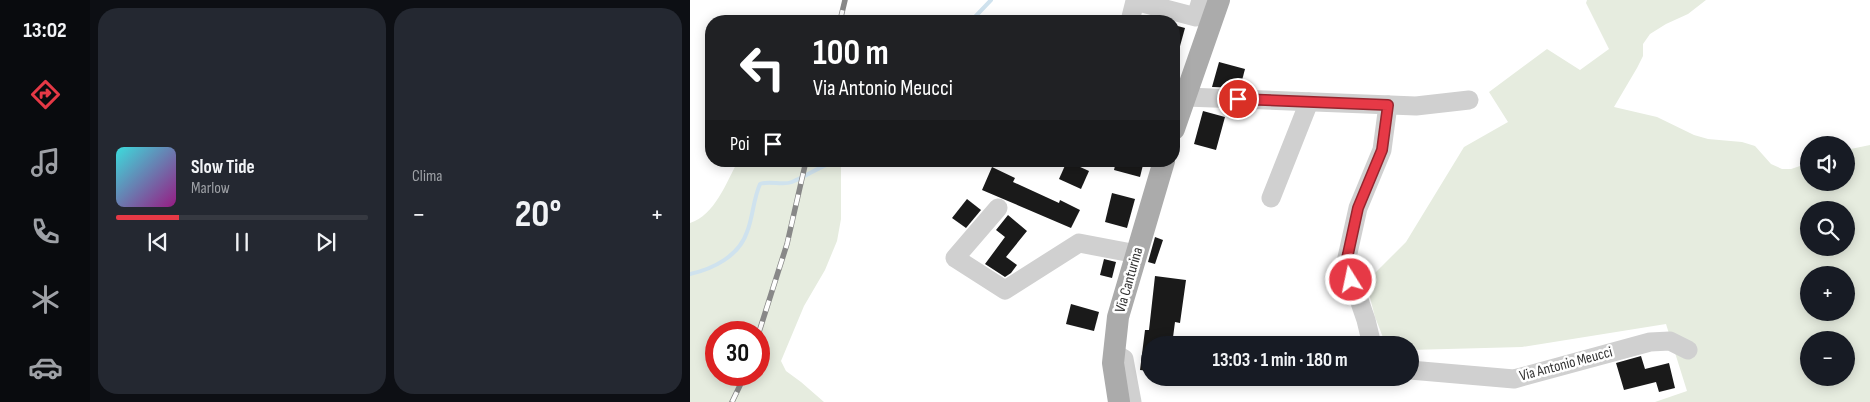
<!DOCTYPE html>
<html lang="it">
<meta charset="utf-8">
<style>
:root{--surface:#171b24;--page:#242831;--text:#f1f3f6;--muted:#9ea1a6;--line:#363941;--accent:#e63946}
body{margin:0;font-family:"Sofia Sans Condensed",sans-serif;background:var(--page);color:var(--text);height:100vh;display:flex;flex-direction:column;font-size:19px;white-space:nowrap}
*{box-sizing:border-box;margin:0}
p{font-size:16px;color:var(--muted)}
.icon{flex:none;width:28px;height:28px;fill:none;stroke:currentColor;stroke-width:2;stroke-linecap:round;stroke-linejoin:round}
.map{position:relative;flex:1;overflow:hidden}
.details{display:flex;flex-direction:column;gap:8px;padding:8px;background:#0d0f14;width:600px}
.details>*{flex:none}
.banner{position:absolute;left:15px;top:15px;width:475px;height:152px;border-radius:20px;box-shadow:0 2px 12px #0003;background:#202124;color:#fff;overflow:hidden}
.fabs{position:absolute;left:1110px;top:136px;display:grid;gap:10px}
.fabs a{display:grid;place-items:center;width:55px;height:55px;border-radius:50%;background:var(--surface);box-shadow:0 2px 12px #0003;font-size:25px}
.speed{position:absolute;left:15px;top:321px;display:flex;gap:10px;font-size:25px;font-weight:700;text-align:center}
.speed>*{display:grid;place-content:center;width:65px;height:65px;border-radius:50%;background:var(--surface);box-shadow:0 2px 12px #0003;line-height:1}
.speed .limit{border:8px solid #d22;background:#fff;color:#111}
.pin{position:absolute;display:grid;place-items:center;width:42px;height:42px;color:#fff;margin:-21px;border:2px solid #fff;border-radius:50%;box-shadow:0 1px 5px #0007}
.me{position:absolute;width:55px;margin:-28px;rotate:350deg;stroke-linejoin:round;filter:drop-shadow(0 0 4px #0008)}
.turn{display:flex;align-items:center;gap:18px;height:105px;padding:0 25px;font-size:22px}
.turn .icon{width:65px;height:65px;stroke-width:2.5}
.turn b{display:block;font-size:35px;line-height:42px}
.then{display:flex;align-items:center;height:48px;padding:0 25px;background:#0003;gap:10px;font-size:19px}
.big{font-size:38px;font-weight:700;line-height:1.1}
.details .tile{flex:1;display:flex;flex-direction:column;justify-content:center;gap:8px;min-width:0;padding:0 18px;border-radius:20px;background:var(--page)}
.song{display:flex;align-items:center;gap:15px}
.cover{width:60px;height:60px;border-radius:8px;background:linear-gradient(135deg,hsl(180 70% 55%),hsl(310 70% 35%))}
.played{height:5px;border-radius:2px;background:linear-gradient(90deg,var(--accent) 25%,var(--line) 25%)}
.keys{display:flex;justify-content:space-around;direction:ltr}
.heat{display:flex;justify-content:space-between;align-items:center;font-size:28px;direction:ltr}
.details .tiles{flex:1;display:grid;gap:8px;grid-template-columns:repeat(2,1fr)}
.trip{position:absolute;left:451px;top:336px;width:278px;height:50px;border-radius:25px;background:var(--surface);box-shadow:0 2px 12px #0003;font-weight:700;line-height:50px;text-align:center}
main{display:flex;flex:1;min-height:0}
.menu{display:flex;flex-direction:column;width:90px;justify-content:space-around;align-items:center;background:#090b0e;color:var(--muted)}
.menu .icon{width:35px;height:35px}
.menu .on{color:var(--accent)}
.menu b{font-size:22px;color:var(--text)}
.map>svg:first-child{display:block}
.green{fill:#e6ecdf;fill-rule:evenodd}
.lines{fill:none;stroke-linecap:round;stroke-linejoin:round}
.stream{stroke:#cfe2ee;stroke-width:4}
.building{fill:#1a1a1a}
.minor{stroke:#d0d0d0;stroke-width:19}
.major{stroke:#ababab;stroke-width:22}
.rail-casing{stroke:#888;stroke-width:5.5}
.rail{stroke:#fff;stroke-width:4;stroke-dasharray:11;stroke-linecap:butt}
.route-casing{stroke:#96252e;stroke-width:12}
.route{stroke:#e63946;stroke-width:9}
.labels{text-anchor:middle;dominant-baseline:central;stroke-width:5;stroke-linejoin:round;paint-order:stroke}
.street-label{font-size:15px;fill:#333;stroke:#fff}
</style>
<main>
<nav class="menu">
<b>13:02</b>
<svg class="icon on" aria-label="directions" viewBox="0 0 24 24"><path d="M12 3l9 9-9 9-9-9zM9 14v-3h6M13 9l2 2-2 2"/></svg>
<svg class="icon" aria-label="music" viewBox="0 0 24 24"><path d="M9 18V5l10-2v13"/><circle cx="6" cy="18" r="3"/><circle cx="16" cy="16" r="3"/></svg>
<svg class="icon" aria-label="phone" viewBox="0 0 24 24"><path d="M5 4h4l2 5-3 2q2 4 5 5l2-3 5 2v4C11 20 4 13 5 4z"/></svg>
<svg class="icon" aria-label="climate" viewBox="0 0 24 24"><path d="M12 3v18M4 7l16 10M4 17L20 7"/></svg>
<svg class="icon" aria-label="car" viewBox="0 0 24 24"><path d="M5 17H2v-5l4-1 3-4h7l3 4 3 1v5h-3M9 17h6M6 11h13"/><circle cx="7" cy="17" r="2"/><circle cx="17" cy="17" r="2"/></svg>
</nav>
<section class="details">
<div class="tiles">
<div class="tile">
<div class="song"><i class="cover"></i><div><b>Slow Tide</b><p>Marlow</p></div></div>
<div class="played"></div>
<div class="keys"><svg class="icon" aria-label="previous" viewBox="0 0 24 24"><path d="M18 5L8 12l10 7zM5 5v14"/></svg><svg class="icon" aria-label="pause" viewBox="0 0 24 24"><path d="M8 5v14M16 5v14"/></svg><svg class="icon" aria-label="next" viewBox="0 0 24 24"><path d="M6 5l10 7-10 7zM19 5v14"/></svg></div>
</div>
<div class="tile"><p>Clima</p>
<div class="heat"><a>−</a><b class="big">20°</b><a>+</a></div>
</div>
</div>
</section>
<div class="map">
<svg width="1180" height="402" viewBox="0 0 1180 402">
<rect width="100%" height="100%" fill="#fff"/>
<g class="green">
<path d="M897,0h119l-18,14 -22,10 -16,10 -7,10v12l-6,12 -23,39 43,10 37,18 14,4 34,3 13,4 16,18 11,5h9l18,-6v19h37v-32l24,-5v257h-215l32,-11 -21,-67 -144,23 -112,3v-5h-24l-11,-28 -9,-35 40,-40 58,-95 44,-25 -19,-30 58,-43 33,21 29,-21 -23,-46zM1119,210h37v38h-37zM1119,275h37v37h-37zM1119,340h37v38h-37z"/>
<path d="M48,161h103v58l-4,22 -12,29 -21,36 -23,55 5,10 15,11 23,20h-134v-179c25,-8 36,-40 48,-62zM26,332h43v43h-43z"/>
</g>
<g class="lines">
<g class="stream">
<polyline points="281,21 301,0"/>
<path d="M0,274c23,-5 49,-18 57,-42 6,-15 6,-32 13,-48 10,-4 22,2 32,-2 15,-6 26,-15 44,-21"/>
</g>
</g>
<g class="building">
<polygon points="484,25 495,28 487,57 484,57"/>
<polygon points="529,62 555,69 550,88 522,87"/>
<polygon points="513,111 535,117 526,150 504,144"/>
<polygon points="377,161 399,171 391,189 369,179"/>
<polygon points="426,161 454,161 450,177 424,170"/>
<polygon points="302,167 325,178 323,182 369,203 370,200 390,210 381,228 292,190"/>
<polygon points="422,193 445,199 437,228 415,222"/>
<polygon points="277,199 291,210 276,228 262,218"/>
<polygon points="318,215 337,231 316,257 327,265 321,273 315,277 295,264 315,237 306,230"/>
<polygon points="465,237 473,240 465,264 458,262"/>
<polygon points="414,259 426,262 422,278 410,275"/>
<polygon points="465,276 496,280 490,323 485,322 482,345 460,345 460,371 450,370 455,330 459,330"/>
<polygon points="381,304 409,312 404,331 376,324"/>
<polygon points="951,356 955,369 979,363 985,388 969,392 966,382 934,390 926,363"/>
</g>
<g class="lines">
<g class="minor">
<polyline points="440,21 445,1 506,17 511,0"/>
<polyline points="496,97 726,106 779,100"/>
<polyline points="581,198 619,102"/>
<polyline points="308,208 265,258 315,290 389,243 447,254"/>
<polyline points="682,345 676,320 656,262 668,208 692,150 698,105"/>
<polyline points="424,353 434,359 442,402"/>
<polyline points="720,370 824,379 960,342 980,341 998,350"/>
</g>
<g class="major">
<polyline points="484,129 529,0"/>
<polyline points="429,402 423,363 428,317 474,161"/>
</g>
<defs>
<g id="rail">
<polyline points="150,21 155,0"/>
<polyline points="69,332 97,244 116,161"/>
<polyline points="42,402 55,375"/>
</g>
</defs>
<use href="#rail" class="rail-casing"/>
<use href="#rail" class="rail"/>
</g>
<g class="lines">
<defs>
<polyline id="route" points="548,99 698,105 692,150 668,208 658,254 656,262 661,280"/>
</defs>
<use href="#route" class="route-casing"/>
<use href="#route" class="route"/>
</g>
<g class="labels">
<g class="street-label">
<text transform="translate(439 280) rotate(-74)">Via Canturina</text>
<text transform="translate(876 364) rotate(-15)">Via Antonio Meucci</text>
</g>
</g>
</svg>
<div class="fabs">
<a><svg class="icon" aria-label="sound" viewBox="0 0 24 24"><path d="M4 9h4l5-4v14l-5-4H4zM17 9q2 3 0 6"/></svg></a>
<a><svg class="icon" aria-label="search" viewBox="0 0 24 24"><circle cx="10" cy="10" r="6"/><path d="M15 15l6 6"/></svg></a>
<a>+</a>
<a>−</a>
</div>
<div class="speed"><div class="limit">30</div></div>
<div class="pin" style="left:548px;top:99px;background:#d93025"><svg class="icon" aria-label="arrive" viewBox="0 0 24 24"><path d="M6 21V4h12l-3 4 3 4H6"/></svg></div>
<svg class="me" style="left:661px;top:280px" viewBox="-20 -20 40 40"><circle r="17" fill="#e63946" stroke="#fff" stroke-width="3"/><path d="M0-11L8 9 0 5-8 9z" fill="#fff"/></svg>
<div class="trip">13:03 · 1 min · 180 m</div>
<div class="banner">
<div class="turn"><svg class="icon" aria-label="left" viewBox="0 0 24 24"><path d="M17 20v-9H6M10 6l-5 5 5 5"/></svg><div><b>100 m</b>Via Antonio Meucci</div></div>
<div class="then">Poi<svg class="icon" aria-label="arrive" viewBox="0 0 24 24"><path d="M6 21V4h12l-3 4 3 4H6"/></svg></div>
</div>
</div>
</main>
